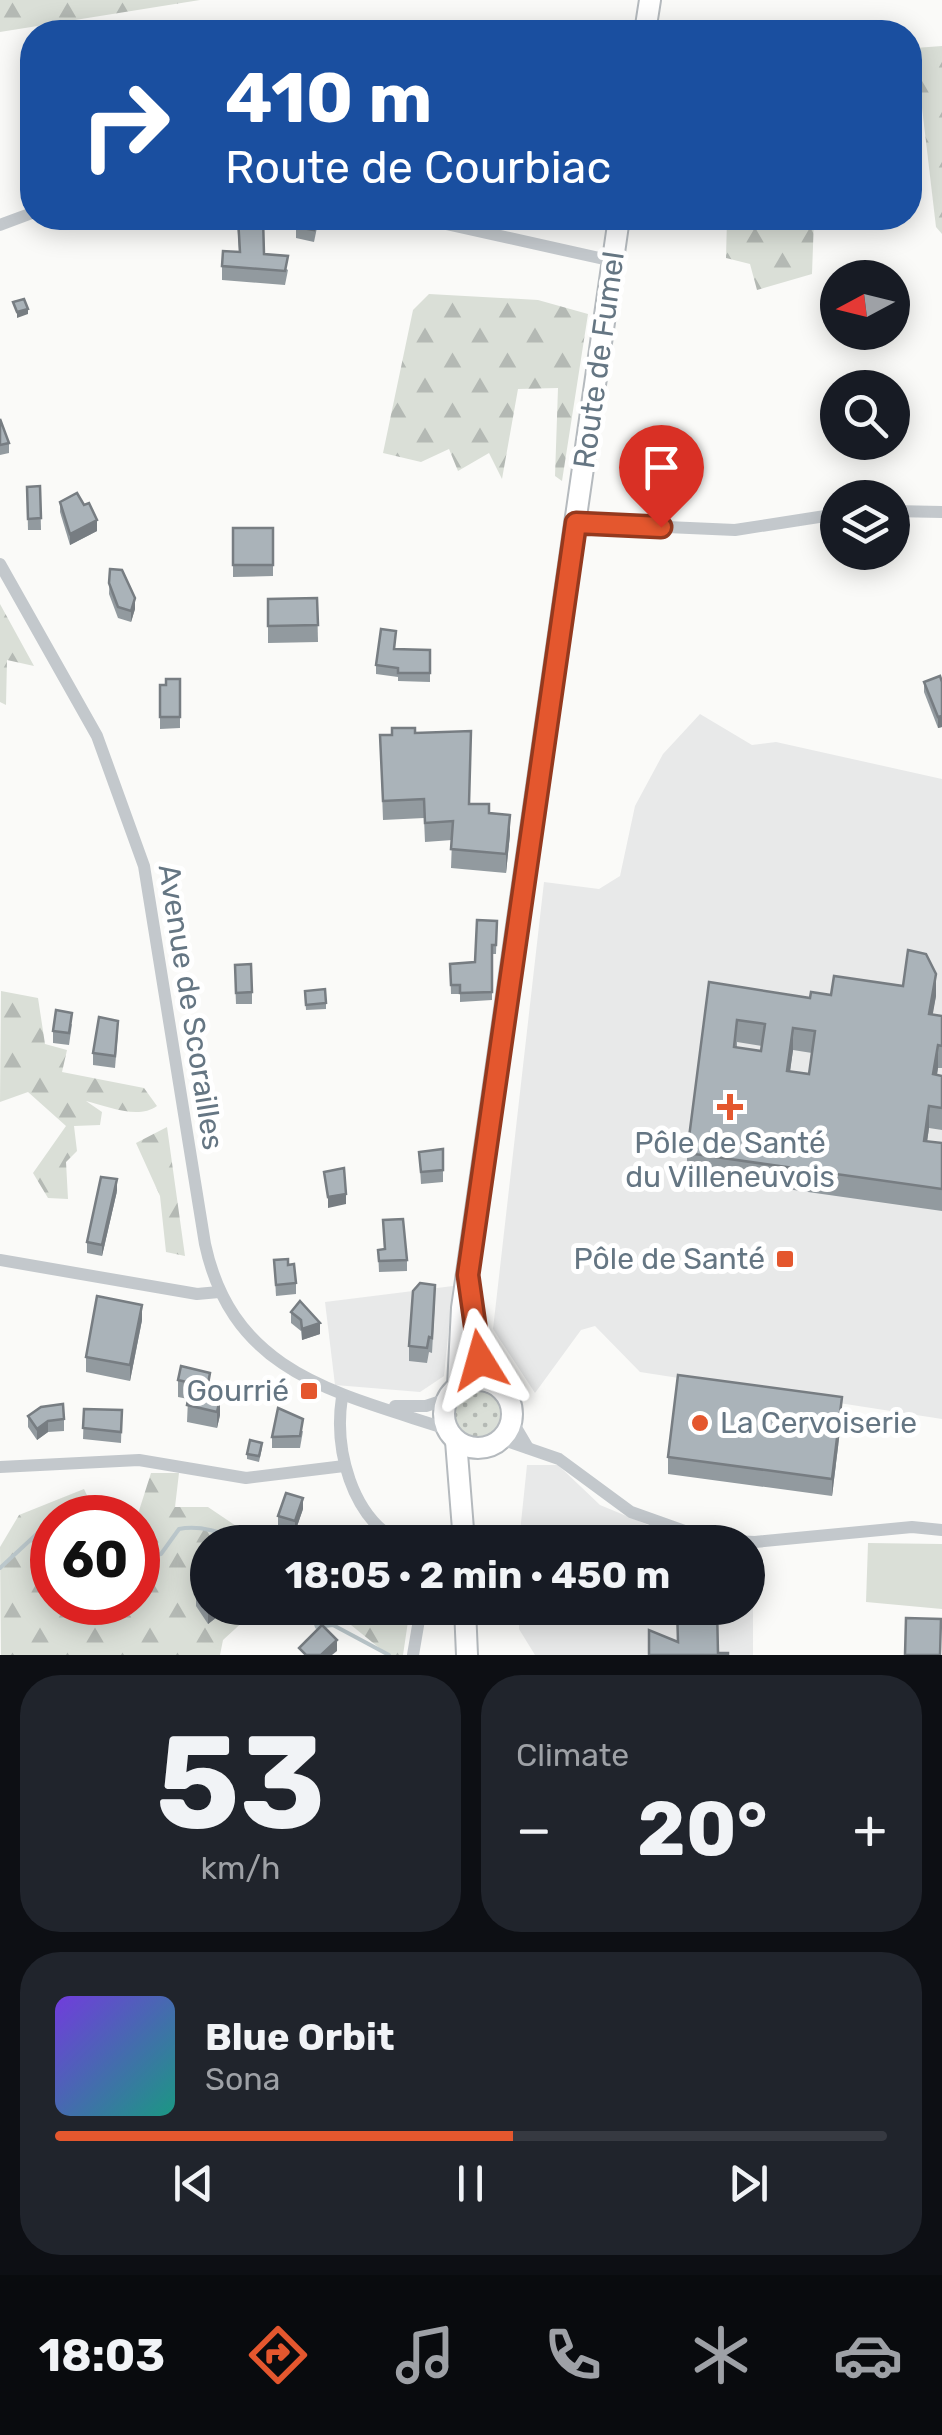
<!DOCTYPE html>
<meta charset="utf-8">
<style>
:root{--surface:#171b24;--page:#20242c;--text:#f1f3f6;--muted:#9ea1a6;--line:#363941;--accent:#e4572e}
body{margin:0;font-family:Rubik,sans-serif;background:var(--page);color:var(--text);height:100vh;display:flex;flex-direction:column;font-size:38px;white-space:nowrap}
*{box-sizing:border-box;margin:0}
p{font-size:32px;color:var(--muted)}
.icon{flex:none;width:55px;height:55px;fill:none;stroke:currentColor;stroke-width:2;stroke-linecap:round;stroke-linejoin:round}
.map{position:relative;height:1655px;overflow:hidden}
.sheet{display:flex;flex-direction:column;gap:20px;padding:20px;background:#0d0f14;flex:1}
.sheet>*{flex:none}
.hud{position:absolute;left:20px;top:20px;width:902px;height:210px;border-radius:40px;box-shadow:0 5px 25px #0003;background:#1a4fa0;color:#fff;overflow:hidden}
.needle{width:65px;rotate:263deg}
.fabs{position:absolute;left:820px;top:260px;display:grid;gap:20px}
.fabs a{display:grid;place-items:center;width:90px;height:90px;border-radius:50%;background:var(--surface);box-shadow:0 5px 25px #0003;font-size:50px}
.speed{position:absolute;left:30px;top:1495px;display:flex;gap:20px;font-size:50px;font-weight:700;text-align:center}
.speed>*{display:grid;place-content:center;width:130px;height:130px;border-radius:50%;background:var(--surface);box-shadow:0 5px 25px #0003;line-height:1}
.speed .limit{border:15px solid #d22;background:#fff;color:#111}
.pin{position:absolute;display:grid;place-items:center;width:85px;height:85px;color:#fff;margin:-102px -42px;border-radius:50% 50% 50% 0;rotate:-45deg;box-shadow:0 0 10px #0007}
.pin .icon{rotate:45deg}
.me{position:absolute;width:110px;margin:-55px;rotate:352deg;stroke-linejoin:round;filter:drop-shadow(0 0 8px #0008)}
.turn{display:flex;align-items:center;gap:35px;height:210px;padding:0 40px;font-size:45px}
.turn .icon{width:130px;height:130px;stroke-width:2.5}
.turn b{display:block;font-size:70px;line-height:85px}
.big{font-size:75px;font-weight:700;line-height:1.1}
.sheet .widget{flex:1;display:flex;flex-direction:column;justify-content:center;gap:15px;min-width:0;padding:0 35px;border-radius:40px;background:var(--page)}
.sheet .dial{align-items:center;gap:0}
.dial b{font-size:130px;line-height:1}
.song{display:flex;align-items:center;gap:30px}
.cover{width:120px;height:120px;border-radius:15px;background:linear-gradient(135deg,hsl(260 70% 55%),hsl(170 70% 35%))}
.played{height:10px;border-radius:5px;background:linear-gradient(90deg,var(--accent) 55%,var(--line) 55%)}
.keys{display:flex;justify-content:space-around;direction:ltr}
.heat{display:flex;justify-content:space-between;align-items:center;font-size:55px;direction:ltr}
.sheet .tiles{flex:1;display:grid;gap:20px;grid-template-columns:1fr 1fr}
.widget:last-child{grid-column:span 2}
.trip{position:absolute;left:190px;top:1525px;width:575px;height:100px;border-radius:50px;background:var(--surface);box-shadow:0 5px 25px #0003;font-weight:700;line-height:100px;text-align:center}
.menu{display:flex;height:160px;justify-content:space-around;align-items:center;background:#090b0e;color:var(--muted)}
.menu .icon{width:70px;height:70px}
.menu .on{color:var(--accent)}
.menu b{font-size:45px;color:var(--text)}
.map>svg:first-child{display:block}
.built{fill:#e8e9e9}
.grass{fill:url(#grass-dots)}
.forest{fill:url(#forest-firs)}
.pitch{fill:#dadfd7}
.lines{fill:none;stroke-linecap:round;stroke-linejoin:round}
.stream{stroke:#bbc7cb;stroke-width:4}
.primary-casing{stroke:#b5babe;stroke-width:24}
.minor{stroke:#c3c8cc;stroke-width:12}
.primary{stroke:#fff;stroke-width:20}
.wall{fill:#929a9f;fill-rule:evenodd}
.shaded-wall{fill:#777d82}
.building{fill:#aab3b9;stroke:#777d82;stroke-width:2.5;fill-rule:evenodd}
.route-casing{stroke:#94391e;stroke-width:25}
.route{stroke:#e4572e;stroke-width:18}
.poi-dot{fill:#e4572e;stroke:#fff;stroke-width:4}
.labels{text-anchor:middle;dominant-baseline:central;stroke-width:10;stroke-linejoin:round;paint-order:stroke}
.street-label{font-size:30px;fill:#657683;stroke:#fff}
.poi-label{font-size:30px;fill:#657683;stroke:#fff;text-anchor:end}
</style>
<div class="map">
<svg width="942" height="1655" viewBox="0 0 942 1655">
<defs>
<pattern id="grass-dots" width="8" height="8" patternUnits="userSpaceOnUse" patternTransform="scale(2.5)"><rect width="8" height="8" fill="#dadfd7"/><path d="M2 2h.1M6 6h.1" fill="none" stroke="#b4b9b4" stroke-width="1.8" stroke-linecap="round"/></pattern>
<pattern id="forest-firs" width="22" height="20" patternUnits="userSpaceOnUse" patternTransform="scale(2.5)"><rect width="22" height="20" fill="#dadfd7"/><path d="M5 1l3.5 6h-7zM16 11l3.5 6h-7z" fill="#b4b9b4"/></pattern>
</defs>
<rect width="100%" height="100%" fill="#fafaf8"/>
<g class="built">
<polygon points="700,714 752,745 776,742 942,779 942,1419 640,1372 595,1326 581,1330 535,1393 493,1329 544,882 599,889 620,876 635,806 663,754"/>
<polygon points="453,1286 444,1376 420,1392 335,1385 325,1302"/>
<polygon points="527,1465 558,1465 600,1505 689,1542 519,1542"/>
<polygon points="748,1551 753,1551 753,1655 535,1655 519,1629 519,1608 748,1608"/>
</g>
<circle class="grass" cx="478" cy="1415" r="25"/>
<g class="forest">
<polygon points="0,0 200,0 0,32"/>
<polygon points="942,46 942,234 936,227 915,48"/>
<polygon points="727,218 814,218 812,274 757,290 750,264 726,258"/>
<polygon points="429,294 538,300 588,314 562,481 555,476 558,388 518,389 502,479 489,453 458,471 449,449 421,462 383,453 413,310"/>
<polygon points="0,604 34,666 7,660 6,705 0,702"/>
<path d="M1,991l37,7 7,46 22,6 -5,22 82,16 13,18c-19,14 -50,0 -71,-5l16,11 -2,13 -26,1 3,25 -11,11 2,37 -20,-1 -15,-25 33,-47 -38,-34 -28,10z"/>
<polygon points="167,1127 185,1256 166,1252 160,1196 136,1143"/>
<polygon points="151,1473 179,1473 175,1507 208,1507 245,1532 288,1542 208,1542 208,1608 258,1608 223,1640 220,1655 1,1655 0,1547 19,1515 84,1489 96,1514 106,1517 52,1518 52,1602 138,1602 137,1517"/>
<polygon points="330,1608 368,1608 374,1614 378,1608 410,1608 403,1655 388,1655"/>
</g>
<polygon class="pitch" points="868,1543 942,1544 942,1609 866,1602"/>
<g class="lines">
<g class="stream">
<path d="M138,1558l23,-4 18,-25c20,-4 45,3 62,13"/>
<polyline points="0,1568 40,1531 52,1530"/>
<polyline points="310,1608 317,1627 333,1625 389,1655"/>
</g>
<defs>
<g id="primary">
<polyline points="645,32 650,0"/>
<polyline points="472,1307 479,1360 490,1382"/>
<circle cx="478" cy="1414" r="34"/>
<polyline points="458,1386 462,1308 619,218"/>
<polyline points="456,1441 464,1542"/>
<polyline points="465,1608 467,1655"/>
</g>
</defs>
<use href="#primary" class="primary-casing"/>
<g class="minor">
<polyline points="419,218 613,261"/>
<polyline points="0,225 32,213"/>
<polyline points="892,511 942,512"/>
<polyline points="576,523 735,530 838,514"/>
<path d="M0,564l97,172 47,130 61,378c28,130 133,149 242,185"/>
<polyline points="0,1260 197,1294 219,1292"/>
<path d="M342,1397c-8,52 9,120 58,145"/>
<polyline points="395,1406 426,1406 447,1399"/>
<polyline points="511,1419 528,1448"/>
<polyline points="501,1439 559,1459 631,1512 710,1540 755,1542 912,1527 942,1530"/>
<polyline points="0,1467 139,1460 246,1478 344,1466"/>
<polyline points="413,1655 421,1608"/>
</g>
<use href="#primary" class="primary"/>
</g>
<g class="wall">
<polygon points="32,53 32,102 29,71 29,54"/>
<polygon points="237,218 263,218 264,254 288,270 285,285 222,280 222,266 239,252"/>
<polygon points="319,218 314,242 296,238 296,227"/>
<polygon points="0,419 9,443 9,453 0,455"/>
<polygon points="40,486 41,530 28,530 27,487"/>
<polygon points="60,502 84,505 97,531 70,545 60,512"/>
<polygon points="233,528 273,528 273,576 233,577"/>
<polygon points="110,569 135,609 131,622 118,618 109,594"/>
<polygon points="317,598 318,642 268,643 268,599"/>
<polygon points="395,649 430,650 430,682 398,681 398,677 376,674 376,665"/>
<polygon points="180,679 180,728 160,729 160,685 166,685"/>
<polygon points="924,682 942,682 942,727 938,728 924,692"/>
<polygon points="415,733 469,804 489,813 510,834 506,873 451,868 452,840 425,842 424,818 383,820 380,735"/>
<polygon points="497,921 496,954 492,954 492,1000 460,1002 460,994 451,994 450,964 475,962"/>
<polygon points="235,977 252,992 252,1004 236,1004"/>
<path d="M709,982l101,16 21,-3 105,1 -4,18 10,2v52h-4l-1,7 5,1v54l-13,-2 -2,13 15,2v68l-255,-36v-22zM737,1042l25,4 -1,5 -24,-3zM793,1050l19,3 -3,21 -19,-3z"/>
<polygon points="305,991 326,1003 326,1009 306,1010"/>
<polygon points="72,1024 69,1045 53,1043 53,1031"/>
<polygon points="118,1032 115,1068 93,1065 93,1053"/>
<polygon points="443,1149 443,1182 421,1184 419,1152"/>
<polygon points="117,1191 102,1256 87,1253 87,1242"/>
<polygon points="383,1220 407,1260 407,1271 379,1272 378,1250 384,1249"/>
<polygon points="274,1260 288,1265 296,1283 296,1294 276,1296"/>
<polygon points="435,1300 432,1353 429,1352 427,1363 409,1361 409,1346"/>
<polygon points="291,1312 320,1334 302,1340 301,1331 291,1323"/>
<polygon points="142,1320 130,1381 86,1372 86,1357"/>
<polygon points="178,1380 210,1384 220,1415 217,1428 187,1422 188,1399 178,1397"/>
<polygon points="84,1409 122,1410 121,1443 83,1439"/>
<polygon points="842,1414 832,1496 668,1474 668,1457"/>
<polygon points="28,1416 64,1419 64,1431 48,1432 37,1440 28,1427"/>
<polygon points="303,1431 300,1448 272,1448 272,1437"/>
<polygon points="262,1448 259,1462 247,1459 247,1454"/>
<polygon points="303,1509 295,1532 278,1527 278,1516"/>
<polygon points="196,1595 217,1608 217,1617 208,1624 196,1606"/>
<rect x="537" y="1608" width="30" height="15"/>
</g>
<g class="shaded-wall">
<polygon points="28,309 28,314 17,318 17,312"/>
<polygon points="97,520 97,531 70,545 70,534"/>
<polygon points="135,598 135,609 131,622 131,611"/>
<polygon points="942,716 942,727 938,728 938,717"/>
<polygon points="510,815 510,834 506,873 506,854"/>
<polygon points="936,974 936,996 929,1036 929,1014"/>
<polygon points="793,1028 793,1050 787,1093 787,1071"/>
<polygon points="938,1045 938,1068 933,1097 933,1074"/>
<polygon points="929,1106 929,1128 924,1163 924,1141"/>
<polygon points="117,1179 117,1191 102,1256 102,1245"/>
<polygon points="346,1194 346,1204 328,1208 328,1197"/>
<polygon points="142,1305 142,1320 130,1381 130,1365"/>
<polygon points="320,1323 320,1334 302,1340 302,1329"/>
<polygon points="842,1397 842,1414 832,1496 832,1479"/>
<polygon points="220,1399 220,1415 217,1428 217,1412"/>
<polygon points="48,1421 48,1432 37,1440 37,1429"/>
<polygon points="303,1498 303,1509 295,1532 295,1521"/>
<polygon points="214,1608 217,1608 217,1617 208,1624 208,1612"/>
<polygon points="337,1640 337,1651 332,1655 321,1655"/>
</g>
<g class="building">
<polygon points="32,53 32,85 29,54"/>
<polygon points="238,218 263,218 264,254 288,256 285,271 222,266 223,251 240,252"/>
<polygon points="298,218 317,218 314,230 296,227"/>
<polygon points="24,299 28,309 17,312 13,302"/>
<polygon points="0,419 9,443 0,445"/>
<polygon points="40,486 41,518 28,519 27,487"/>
<polygon points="77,493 84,505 89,503 97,520 70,534 60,502"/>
<rect x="233" y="528" width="40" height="37"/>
<polygon points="110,569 122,570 135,598 131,611 118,607 109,583"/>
<polygon points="317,598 318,625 268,626 268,599"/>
<polygon points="381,629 396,631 394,649 430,650 430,673 398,673 398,668 376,665"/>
<polygon points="940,676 942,682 942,716 938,717 924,682"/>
<polygon points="166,679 180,679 180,717 160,717 160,685 166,685"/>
<polygon points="392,728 415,728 415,733 471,731 469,804 489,804 489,813 510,815 506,854 451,849 453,821 425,823 424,799 383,801 380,735 392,735"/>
<polygon points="477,920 497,921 496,945 492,945 492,992 460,993 460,985 451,985 450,964 475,962"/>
<path d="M908,950l18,4 10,20 -7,40 13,2v30l-4,-1 -5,29 9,2v32l-13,-2 -5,35 18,2v46l-255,-36 22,-171 101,16 1,-6 20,3 3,-19 69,10zM737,1020l28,4 -4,27 -27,-4zM793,1028l22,3 -6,43 -22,-3z"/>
<polygon points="251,964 252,992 236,993 235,965"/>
<polygon points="325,989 326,1003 306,1005 305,991"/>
<polygon points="56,1010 72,1013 69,1033 53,1031"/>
<polygon points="99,1017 118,1021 115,1056 93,1053"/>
<polygon points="443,1149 443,1170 421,1172 419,1152"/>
<polygon points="344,1168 346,1194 328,1197 324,1172"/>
<polygon points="101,1177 117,1179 102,1245 87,1242"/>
<polygon points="403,1219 407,1260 379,1261 378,1250 385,1249 383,1220"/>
<polygon points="288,1259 288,1265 294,1264 296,1283 276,1285 274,1260"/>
<polygon points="420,1283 435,1285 432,1338 429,1337 427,1348 409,1346 413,1291"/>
<polygon points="97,1296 142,1305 130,1365 86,1357"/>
<polygon points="300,1301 320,1323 302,1329 301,1320 291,1312"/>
<polygon points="181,1366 210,1373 208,1384 214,1385 211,1397 220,1399 217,1412 187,1405 191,1383 178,1380"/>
<polygon points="678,1375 842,1397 832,1479 668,1457"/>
<polygon points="63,1404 64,1419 48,1421 37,1429 28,1416 41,1407"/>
<polygon points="278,1408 303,1419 300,1436 272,1437"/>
<polygon points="84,1409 122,1410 121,1432 83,1428"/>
<polygon points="250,1440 262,1443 259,1456 247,1454"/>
<polygon points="286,1493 303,1498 295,1521 278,1516"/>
<rect x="536" y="1531" width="29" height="11"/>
<polygon points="205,1588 208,1592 208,1608 214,1608 208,1612 196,1595"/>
<polygon points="677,1608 717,1608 718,1653 728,1653 728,1655 649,1655 649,1630 678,1642"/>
<polygon points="906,1618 941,1619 940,1655 905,1655"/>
<polygon points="322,1625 337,1640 321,1655 306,1655 299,1648"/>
</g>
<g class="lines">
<defs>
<polyline id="route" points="480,1360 468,1275 576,523 661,527"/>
</defs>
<use href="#route" class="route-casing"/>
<use href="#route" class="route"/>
</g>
<g class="poi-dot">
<path d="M725 1092h10v10h10v10h-10v10h-10v-10h-10v-10h10z"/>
<rect x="775" y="1249" width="20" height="20" rx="5"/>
<rect x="299" y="1381" width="20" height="20" rx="5"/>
<circle cx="700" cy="1423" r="10"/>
</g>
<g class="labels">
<g class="street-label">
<text transform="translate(599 360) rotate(-82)">Route de Fumel</text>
<text transform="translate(191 1007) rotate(81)">Avenue de Scorailles</text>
</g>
<g class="poi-label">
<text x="730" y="1143" text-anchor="middle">Pôle de Santé<tspan x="730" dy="34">du Villeneuvois</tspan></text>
<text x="765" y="1259">Pôle de Santé</text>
<text x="289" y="1391">Gourrié</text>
<text x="720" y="1423" text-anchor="start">La Cervoiserie</text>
</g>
</g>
</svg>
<div class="fabs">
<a><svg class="needle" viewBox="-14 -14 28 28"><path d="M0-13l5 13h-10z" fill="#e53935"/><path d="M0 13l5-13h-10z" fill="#9ea1a6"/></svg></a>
<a><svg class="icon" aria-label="search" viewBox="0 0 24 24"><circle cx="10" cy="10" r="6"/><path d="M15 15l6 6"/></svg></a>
<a><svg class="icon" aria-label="layers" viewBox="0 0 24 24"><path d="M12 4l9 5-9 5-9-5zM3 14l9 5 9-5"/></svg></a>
</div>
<div class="speed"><div class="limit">60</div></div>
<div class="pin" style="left:661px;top:527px;background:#d93025"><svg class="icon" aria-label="arrive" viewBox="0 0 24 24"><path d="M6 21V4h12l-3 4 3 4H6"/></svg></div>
<svg class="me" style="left:480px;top:1360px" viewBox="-20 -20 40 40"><path d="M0-17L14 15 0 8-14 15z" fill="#e4572e" stroke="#fff" stroke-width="4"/></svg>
<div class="trip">18:05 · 2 min · 450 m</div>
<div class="hud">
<div class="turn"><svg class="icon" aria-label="right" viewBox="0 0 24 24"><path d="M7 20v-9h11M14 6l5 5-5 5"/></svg><div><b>410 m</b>Route de Courbiac</div></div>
</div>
</div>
<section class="sheet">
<div class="tiles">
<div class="widget dial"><b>53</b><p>km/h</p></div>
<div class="widget"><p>Climate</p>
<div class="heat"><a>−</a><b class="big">20°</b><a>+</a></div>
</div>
<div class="widget">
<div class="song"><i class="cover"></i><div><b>Blue Orbit</b><p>Sona</p></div></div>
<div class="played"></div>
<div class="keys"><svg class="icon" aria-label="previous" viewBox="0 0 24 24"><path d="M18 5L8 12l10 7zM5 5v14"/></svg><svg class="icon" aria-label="pause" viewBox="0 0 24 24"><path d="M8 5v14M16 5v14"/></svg><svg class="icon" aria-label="next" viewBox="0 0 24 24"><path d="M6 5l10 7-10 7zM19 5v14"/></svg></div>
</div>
</div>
</section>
<nav class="menu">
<b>18:03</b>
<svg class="icon on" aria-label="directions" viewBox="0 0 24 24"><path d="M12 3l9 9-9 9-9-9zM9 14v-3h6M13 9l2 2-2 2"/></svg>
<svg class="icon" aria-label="music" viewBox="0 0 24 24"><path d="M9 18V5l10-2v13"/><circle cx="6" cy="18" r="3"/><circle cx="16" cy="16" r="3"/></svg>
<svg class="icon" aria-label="phone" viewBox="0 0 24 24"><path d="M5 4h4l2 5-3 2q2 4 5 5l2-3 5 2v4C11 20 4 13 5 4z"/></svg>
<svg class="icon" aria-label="climate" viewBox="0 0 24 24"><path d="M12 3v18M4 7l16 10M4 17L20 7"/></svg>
<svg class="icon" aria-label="car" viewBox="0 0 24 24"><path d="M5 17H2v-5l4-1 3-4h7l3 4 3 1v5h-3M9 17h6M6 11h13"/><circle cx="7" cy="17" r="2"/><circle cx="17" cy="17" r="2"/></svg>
</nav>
